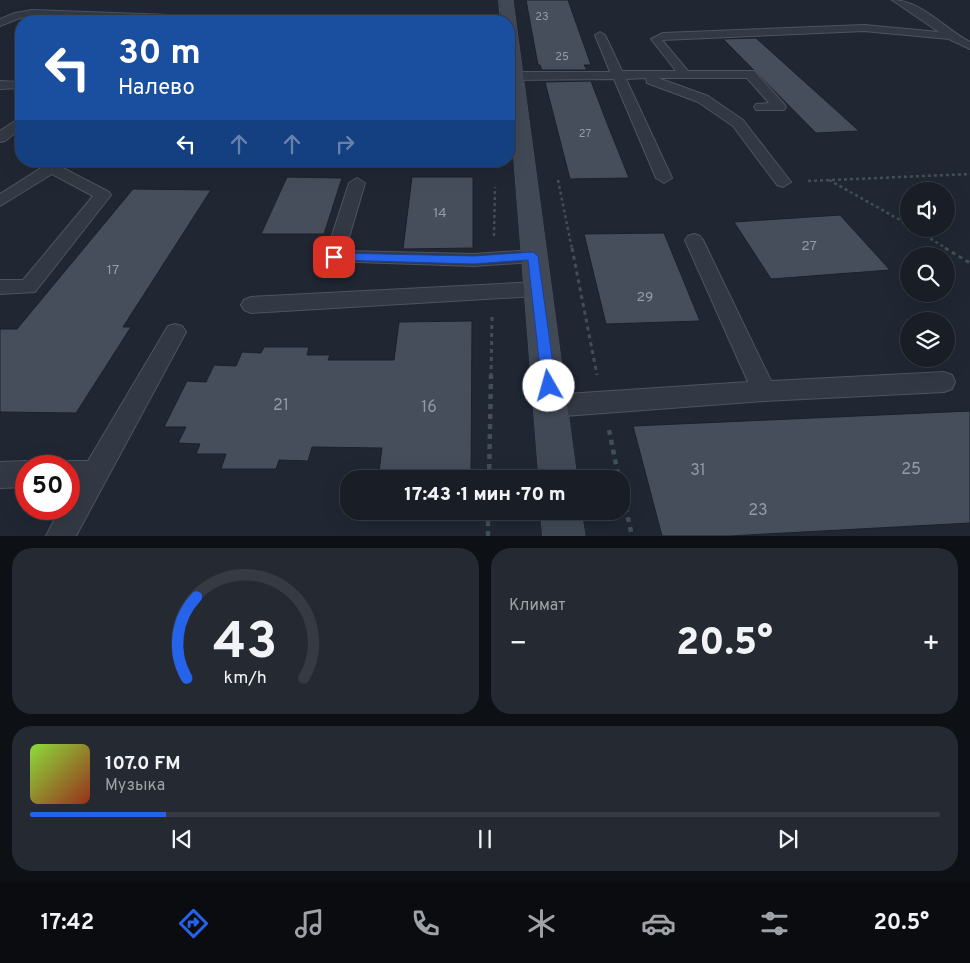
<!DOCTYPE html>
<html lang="ru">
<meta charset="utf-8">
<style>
:root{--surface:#181d26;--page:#252a32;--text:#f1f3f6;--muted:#9fa2a7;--line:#363b43;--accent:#2563eb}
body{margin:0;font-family:Overpass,sans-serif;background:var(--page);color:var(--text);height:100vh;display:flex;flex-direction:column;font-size:19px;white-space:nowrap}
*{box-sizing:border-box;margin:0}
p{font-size:16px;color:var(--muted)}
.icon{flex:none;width:28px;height:28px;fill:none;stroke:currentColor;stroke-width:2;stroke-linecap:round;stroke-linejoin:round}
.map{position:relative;height:536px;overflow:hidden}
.sheet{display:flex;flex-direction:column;gap:12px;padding:12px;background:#0d1015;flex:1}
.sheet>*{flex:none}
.guide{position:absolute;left:15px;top:15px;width:500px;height:152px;border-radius:20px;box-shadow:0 5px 20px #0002,0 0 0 1px var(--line);background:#1a4fa0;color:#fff;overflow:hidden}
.buttons{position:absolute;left:900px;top:182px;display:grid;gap:10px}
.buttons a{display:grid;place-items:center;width:55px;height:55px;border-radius:50%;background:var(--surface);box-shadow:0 5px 20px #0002,0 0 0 1px var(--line);font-size:25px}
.speed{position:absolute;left:15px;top:455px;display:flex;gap:10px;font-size:25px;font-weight:700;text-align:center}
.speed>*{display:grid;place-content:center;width:65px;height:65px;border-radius:50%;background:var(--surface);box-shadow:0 5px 20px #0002,0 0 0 1px var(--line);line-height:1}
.speed .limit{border:8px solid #d22;background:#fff;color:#111}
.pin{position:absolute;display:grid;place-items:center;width:42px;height:42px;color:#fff;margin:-21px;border-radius:10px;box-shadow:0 2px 8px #0006}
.me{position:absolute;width:55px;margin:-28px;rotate:353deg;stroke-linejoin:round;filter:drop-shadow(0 0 4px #0008)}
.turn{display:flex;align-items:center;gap:18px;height:105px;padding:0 20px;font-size:22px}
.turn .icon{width:65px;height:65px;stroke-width:2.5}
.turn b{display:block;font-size:35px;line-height:42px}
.lanes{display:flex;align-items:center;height:48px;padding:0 20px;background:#0003;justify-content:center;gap:25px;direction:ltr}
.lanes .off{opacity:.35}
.big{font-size:38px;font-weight:800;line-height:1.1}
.sheet .tile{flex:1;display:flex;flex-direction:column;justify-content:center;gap:8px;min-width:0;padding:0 18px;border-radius:20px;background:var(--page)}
.sheet .dial{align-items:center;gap:0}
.dial svg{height:130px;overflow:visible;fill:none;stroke:var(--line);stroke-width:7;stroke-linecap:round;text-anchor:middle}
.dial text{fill:var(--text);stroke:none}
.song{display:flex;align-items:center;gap:15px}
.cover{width:60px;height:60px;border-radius:8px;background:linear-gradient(135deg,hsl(90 70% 55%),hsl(10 70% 35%))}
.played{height:5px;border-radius:2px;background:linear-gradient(90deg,var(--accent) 15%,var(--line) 15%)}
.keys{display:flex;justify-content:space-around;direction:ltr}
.heat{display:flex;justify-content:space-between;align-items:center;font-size:28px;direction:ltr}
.sheet .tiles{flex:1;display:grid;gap:12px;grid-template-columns:1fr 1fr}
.tile:last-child{grid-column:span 2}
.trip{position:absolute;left:340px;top:470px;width:290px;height:50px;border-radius:20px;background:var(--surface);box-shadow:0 5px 20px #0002,0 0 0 1px var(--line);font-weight:800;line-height:50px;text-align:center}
.tabs{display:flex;height:80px;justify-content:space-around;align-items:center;background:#0a0c0f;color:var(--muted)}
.tabs .icon{width:35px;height:35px}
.tabs .current{color:var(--accent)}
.tabs b{font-size:22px;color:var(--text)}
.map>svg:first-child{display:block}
.building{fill:#464e5c;stroke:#1b212a}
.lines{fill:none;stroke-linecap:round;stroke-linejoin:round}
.service-casing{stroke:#4e545f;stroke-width:2}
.secondary-casing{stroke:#4e545f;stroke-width:1}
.path-far2{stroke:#415054;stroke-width:2.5;stroke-dasharray:3 3;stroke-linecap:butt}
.path-far1{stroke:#415054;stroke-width:3;stroke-dasharray:4 4;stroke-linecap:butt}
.path{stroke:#415054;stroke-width:4.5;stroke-dasharray:5 5;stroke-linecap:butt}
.service{fill:#333944;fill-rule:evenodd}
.secondary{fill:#414956;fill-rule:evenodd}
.route{fill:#2563eb;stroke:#184099}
.labels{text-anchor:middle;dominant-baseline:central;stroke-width:4;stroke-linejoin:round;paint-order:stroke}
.far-number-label{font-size:11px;fill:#939aa8}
.number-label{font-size:14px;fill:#939aa8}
.near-number-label{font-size:16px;fill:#939aa8}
</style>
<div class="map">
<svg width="970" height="536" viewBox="0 0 970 536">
<rect width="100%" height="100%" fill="#202733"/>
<g class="building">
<polygon points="526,0 568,0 591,65 584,65 587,70 542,70 540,65 538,65"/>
<polygon points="756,38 837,111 859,131 816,133 723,39"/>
<polygon points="591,81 605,118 629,178 570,179 545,82"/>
<polygon points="287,177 342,178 324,234 261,234"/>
<polygon points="412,177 473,177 473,248 403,249"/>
<polygon points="133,189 211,190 123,327 131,327 76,413 0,412 0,329 17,329"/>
<polygon points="840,215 890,270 771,279 734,222"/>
<polygon points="664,233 700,321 606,324 584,234"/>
<polygon points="472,321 471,479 378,479 382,448 312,447 308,461 279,460 276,469 221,469 226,454 196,454 200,444 178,443 186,427 164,427 187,381 206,382 214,365 236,366 242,352 261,353 264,347 309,347 307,355 330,355 328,360 394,360 399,322"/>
<polygon points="970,411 970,523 729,536 662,536 633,426"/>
</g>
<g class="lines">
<defs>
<g id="service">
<path d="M892,0c29,0 53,29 78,42v7l-21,-10 -85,-8 -202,9 26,31h66l30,33 2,3 -2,3h-28l-2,-3 2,-3 13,-1 -22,-25h-89l50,18 35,24 48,62 -8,5 -6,-2 -44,-59 -35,-24 -51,-19 -1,-5 -20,1 46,99 -8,5 -8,-5 -42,-99 -105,1v-8h101l-15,-37 5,-3 5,3 17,36h54l-25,-32 12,-6 201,-8 75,7z"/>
<polygon points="32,10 252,18 257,21 177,21 32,16 20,18 0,26 0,19 15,13"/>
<polygon points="0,81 21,82 21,88 0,89"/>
<polygon points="21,117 21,128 5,141 0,142 0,131"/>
<polygon points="52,161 68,161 63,168 109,192 111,195 35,292 0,294 0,280 23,280 93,196 52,174 0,206 0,194"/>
<polygon points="357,178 365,183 345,251 474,254 533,250 539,252 542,256 539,260 533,262 474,266 328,261 325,257 349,183"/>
<polygon points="694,234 700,236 703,240 771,381 944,372 952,375 955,382 952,389 944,392 764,401 551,417 543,413 539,406 543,399 551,395 748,382 685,240 688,236"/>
<polygon points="537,282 544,284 547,289 544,294 537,296 251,313 244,310 241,305 244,300 251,297"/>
<polygon points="175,324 182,326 186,332 76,536 46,536 60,509 69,509 69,494 73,487 69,487 69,466 60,465 69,461 88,461 168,326"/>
<polygon points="26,461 36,466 26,466 26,487 0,488 0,462"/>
</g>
<g id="secondary">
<polygon points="499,0 513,0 577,479 539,479 509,98 509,21 501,21"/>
<polygon points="541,511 581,511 585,536 543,536"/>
</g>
</defs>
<use href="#service" class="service-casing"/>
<use href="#secondary" class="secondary-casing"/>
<g class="path-far2">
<polyline points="558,180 572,249"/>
<polyline points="829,180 909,225"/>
<polyline points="808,181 970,174"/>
<polyline points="915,229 947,249"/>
<polyline points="494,236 495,187"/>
</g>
<g class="path-far1">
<polyline points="572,248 597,375"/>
<polyline points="945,248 970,263"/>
<polyline points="491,377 492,317"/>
</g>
<g class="path">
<polyline points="609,430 619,479"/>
<polyline points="489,479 491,375"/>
<polyline points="621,488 632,536"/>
<polyline points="488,511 488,536"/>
</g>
<use href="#service" class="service"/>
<use href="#secondary" class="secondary"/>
</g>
<polygon class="route" points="533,252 538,256 556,386 554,391 549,392 544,391 542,386 528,260 474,264 334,260 328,257 334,253 474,256"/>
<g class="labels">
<g class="far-number-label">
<text x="542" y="17">23</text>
<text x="562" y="57">25</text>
<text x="585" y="134">27</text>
</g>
<g class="number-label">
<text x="440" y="213">14</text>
<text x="809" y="246">27</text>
<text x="113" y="270">17</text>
<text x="645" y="297">29</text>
</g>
<g class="near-number-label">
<text x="281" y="406">21</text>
<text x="429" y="408">16</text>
<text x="911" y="470">25</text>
<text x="698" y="471">31</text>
<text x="758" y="511">23</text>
</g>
</g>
</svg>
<div class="buttons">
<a><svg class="icon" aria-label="sound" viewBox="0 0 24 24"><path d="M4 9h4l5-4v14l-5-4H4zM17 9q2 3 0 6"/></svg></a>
<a><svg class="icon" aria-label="search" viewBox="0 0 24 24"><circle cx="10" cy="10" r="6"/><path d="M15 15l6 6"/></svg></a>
<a><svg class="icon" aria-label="layers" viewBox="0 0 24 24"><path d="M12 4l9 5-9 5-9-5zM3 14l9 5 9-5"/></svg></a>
</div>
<div class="speed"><div class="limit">50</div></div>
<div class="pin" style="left:334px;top:257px;background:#d93025"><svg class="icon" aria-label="arrive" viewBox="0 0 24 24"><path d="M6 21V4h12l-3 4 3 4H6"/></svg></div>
<svg class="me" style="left:549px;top:386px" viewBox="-20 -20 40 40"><circle r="19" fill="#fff"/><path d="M0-13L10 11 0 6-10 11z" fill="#2563eb"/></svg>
<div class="trip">17:43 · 1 мин · 70 m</div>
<div class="guide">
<div class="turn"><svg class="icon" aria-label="left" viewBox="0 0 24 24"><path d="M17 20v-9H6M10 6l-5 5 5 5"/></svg><div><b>30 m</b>Налево</div></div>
<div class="lanes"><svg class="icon" aria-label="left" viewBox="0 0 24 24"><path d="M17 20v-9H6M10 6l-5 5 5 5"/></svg><svg class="icon off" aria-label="ahead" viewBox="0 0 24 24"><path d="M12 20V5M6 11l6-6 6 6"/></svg><svg class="icon off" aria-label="ahead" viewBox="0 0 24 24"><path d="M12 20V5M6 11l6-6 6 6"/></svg><svg class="icon off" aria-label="right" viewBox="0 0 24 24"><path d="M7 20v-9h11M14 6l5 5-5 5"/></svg></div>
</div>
</div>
<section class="sheet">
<div class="tiles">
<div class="tile dial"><svg viewBox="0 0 100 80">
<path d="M14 69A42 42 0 1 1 86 69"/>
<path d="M14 69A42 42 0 0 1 20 19" stroke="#2563eb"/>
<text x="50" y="56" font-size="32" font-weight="700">43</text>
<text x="50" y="72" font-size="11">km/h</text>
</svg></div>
<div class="tile"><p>Климат</p>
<div class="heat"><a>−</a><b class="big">20.5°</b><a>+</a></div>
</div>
<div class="tile">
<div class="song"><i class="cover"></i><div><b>107.0 FM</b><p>Музыка</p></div></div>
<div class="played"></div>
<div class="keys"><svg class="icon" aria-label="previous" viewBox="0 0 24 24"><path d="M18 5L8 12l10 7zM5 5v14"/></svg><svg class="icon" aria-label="pause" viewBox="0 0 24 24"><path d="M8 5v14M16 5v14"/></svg><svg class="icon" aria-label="next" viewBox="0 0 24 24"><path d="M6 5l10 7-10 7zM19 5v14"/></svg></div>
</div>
</div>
</section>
<nav class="tabs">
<b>17:42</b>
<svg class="icon current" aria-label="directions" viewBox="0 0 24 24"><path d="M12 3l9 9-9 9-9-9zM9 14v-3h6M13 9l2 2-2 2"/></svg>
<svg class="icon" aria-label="music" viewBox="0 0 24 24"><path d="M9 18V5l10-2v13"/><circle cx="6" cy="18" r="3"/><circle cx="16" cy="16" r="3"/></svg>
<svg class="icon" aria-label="phone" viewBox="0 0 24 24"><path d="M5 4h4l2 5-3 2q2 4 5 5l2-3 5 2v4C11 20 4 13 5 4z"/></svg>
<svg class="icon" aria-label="climate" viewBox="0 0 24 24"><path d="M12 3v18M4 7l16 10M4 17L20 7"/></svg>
<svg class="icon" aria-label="car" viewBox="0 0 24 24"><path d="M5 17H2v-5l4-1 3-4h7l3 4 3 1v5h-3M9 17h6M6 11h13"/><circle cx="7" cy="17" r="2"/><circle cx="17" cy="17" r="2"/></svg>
<svg class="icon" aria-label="filters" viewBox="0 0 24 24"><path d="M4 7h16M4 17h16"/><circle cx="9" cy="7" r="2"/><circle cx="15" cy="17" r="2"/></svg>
<b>20.5°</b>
</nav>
